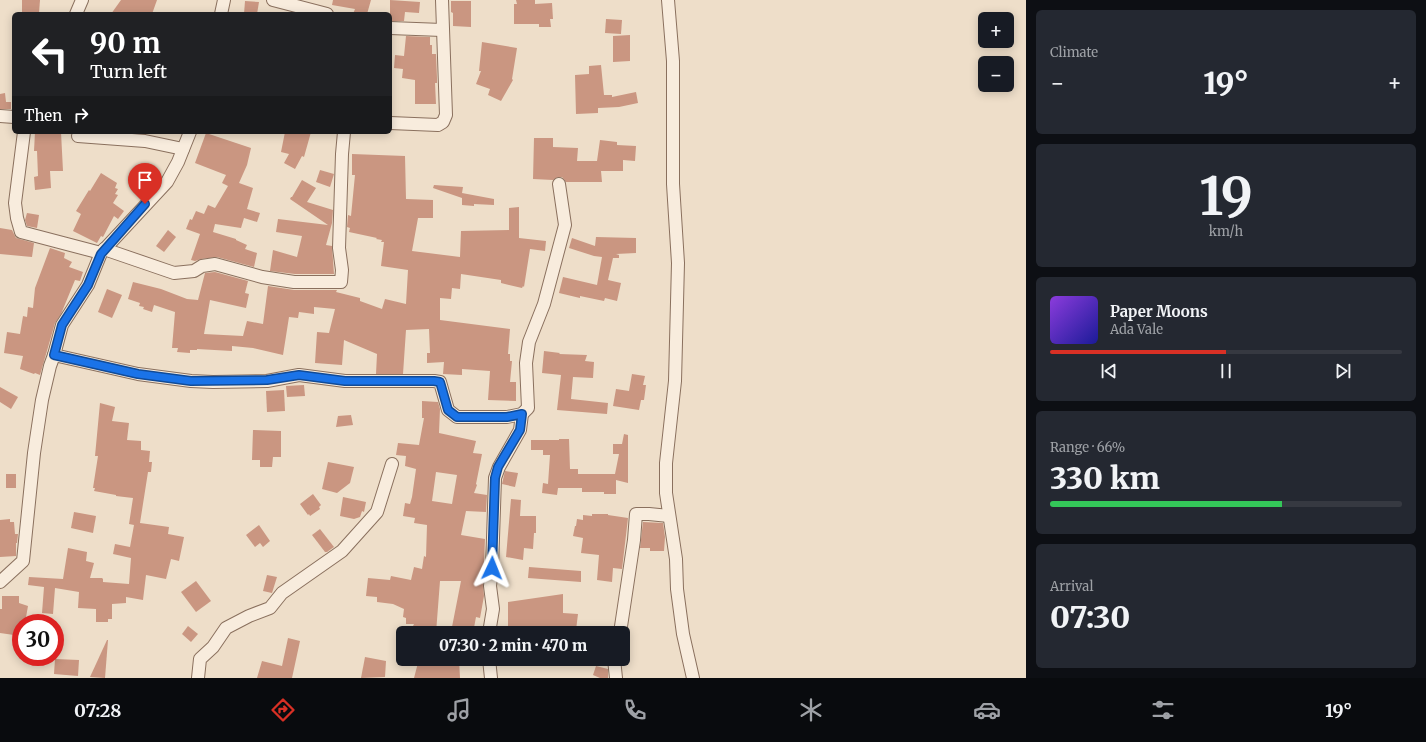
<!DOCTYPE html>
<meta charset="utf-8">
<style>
:root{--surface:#171b24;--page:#242831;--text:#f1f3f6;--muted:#9ea1a6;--line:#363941;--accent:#d93025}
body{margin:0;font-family:Merriweather,serif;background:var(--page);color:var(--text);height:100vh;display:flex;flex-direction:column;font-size:15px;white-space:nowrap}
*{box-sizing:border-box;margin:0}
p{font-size:13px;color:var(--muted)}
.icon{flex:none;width:22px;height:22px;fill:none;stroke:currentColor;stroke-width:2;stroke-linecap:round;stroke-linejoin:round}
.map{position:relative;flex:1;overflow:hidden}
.details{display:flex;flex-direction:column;gap:10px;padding:10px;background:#0d0f14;width:400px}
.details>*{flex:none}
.guide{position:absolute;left:12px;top:12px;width:380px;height:122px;border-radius:6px;box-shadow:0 2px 10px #0003;background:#202124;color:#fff;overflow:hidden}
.tools{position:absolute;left:978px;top:12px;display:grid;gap:8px}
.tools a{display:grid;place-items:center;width:36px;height:36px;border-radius:6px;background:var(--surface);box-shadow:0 2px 10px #0003;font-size:20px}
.speed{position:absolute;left:12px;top:614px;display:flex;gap:8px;font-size:20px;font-weight:700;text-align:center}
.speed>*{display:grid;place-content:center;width:52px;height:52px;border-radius:50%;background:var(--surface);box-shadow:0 2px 10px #0003;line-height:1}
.speed .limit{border:6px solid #d22;background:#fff;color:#111}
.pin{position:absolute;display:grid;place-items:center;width:34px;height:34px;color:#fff;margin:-41px -17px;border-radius:50% 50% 50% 0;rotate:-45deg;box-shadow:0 0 4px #0007}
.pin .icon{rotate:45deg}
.me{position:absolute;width:44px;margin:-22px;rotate:2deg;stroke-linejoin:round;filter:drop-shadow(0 0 3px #0008)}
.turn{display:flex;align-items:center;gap:14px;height:84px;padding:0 12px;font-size:18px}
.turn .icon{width:52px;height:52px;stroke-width:2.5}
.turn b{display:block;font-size:28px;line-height:34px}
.then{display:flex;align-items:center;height:38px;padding:0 12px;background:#0003;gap:8px;font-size:15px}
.big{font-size:30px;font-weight:800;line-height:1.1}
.details .card{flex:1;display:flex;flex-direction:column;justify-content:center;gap:6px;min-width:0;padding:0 14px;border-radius:6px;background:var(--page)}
.details .dial{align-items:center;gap:0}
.dial b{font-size:52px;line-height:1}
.song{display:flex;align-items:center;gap:12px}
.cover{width:48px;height:48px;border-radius:6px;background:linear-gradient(135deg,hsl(270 70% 55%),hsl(240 70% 35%))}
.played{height:4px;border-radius:2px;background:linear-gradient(90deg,var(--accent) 50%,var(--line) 50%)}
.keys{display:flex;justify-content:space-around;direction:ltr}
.heat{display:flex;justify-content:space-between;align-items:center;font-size:22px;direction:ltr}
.charge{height:6px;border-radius:3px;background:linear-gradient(90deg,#34c759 66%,var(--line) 0)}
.trip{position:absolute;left:396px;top:626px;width:234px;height:40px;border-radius:6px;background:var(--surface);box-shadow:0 2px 10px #0003;font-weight:800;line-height:40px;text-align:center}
.menu{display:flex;height:64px;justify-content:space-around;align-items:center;background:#090b0e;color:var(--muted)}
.menu .icon{width:28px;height:28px}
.menu .current{color:var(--accent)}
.menu b{font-size:18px;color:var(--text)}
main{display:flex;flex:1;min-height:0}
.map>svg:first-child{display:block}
.building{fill:#ca9681;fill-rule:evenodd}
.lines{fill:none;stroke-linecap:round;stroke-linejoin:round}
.street-casing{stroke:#8a705e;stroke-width:14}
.street{stroke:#f8ecdd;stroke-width:12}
.route-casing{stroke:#114b97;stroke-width:10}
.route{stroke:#1a73e8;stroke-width:7}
</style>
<main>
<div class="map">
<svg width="1026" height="678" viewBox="0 0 1026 678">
<rect width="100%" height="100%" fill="#eedec9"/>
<g class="building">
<polygon points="22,0 40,0 39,13 22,13"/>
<polygon points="121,0 157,0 152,14 111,14"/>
<polygon points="333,0 371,0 367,14 353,14 355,9 332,5"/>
<polygon points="390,0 420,2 419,13 405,12 404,21 390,21"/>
<polygon points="516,0 535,0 535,4 552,3 553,19 550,19 551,27 539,27 539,24 514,24 514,4 517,4"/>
<polygon points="245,1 259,2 257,14 244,14"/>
<polygon points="451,1 471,1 471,27 453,26 453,13 451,12"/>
<polygon points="606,19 622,20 621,34 605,33"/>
<polygon points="630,35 630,61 613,62 613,36"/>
<polygon points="406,36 430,37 430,45 432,45 432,54 436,54 437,78 437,83 435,83 436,104 415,104 415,80 402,78 403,69 394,68 395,55 404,56"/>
<polygon points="482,42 517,48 512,79 513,80 501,101 488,95 490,89 476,84 481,71 479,71"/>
<polygon points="601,65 604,95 612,95 612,97 636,92 638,103 619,107 598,108 598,113 576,114 575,75 589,74 589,66"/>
<polygon points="5,93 6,102 11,102 11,109 0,109 0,94"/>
<polygon points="35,132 61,132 63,171 50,171 51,188 35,190 34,177 38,176 37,151 34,151"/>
<polygon points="285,132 311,132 304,157 302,156 295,169 284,163 289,154 281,152"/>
<polygon points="206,133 251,148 247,165 239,183 253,188 247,209 260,213 257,222 244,218 241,228 215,224 213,232 236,239 236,240 247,245 245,249 257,253 254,267 217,257 201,259 195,261 191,260 200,234 186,229 190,219 192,220 196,211 204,214 208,205 215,208 228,186 222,183 226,175 195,163"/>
<polygon points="534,138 553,138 553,147 578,148 577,161 597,161 600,140 617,142 617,145 636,146 635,161 623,160 623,171 601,171 602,182 566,182 562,177 558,177 553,180 533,179"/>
<polygon points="352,154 405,156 406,199 433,200 433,218 418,218 412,251 460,257 461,231 509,230 509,208 519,207 519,238 546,241 545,251 530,249 524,287 523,286 522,288 501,283 501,280 461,274 460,289 452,288 451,299 440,298 440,320 510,329 508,354 510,354 510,361 512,361 510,382 516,382 516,401 488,400 490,371 462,369 462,375 443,374 444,362 427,363 427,353 430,353 429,329 406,330 403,374 376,374 377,354 344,340 342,365 315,363 317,332 329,333 335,309 314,307 314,314 299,312 298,318 289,317 283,355 253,348 232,346 232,351 197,349 197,350 190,350 190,353 177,352 178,348 172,348 175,312 154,305 152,312 143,309 144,307 139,306 140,303 128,299 133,282 161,289 187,299 198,300 205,273 215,272 248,281 245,293 249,294 246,308 210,300 204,334 243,336 247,321 263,324 268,286 294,290 337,290 336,292 360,298 360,301 382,309 385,299 406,304 408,270 381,266 384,242 381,242 382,240 376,239 377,238 349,232 350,228 347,227 348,215 351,216 355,175 352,175"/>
<polygon points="320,170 334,174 330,187 316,182"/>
<polygon points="101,173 117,183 115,188 118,189 115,194 118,195 113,203 124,211 118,219 114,216 103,237 101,236 97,243 73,231 81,214 76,211 89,190 90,191"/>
<polygon points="302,180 316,188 307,202 333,210 332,223 326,245 332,246 334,274 295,274 270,271 273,250 297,257 302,236 276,232 278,219 328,225 290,199 291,197 292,197"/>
<polygon points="434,185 463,187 462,193 494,199 494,205 474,204 474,206 462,205 462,193 462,198 433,188"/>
<polygon points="27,213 39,215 37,228 27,226 25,220"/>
<polygon points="0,228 12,230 16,238 34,243 32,257 0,254"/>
<polygon points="168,230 176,237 164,252 156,246"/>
<polygon points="596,237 636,238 636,253 616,254 619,255 619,258 613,258 608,280 621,283 617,301 605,298 604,301 580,296 580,298 559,293 563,277 597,285 602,257 594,256 569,248 572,238 595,246"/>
<polygon points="50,248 65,253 64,258 72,262 69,267 83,272 80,281 75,280 61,314 55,323 40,375 35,373 34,374 20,369 23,356 4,353 7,332 20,334 23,316 27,317 28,307 33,308 35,288"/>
<polygon points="107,289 122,295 112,318 98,312"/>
<polygon points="544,351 560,353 559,354 587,355 585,361 594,362 593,378 573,377 571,399 608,403 607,414 557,410 561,375 542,373"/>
<polygon points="632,374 645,376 643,385 646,385 644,400 641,400 639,410 613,406 616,389 629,391"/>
<polygon points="304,385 305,396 287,397 286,386"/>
<polygon points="0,387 18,397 11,409 0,402"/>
<polygon points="284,390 285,411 267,412 266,391"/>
<path d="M422,401l16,1 2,7 -1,24 37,8 -3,12 9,1 -6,30 1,1 -3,8 13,2 -1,17 -20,-1 -5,24 24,4 -2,46 1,11 -4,22 -4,-1 -3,16 -22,-1 10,-51h-21l-4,52h-11l1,-6 -13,-1 1,-2h-8v-6l-3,-1 1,-8 -11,-5 -16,-2v-5l-11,-1 2,-18 22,2 1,-4 20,4 3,-13 8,2 2,-13 2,1 1,-32 -13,-2 1,-5 -12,-2 2,-13 5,1 2,-7 4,-28 -11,-3 1,-10 -10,-1 2,-12 21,2 5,-27h-2zM436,472l21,3 -5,29 -20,-3z"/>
<polygon points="100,403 115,407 112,421 129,423 127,440 141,441 141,450 150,451 149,462 152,462 151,472 148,472 140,523 169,527 168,534 184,537 179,561 171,559 166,579 146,575 143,600 126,597 126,603 112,604 112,619 108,619 108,622 96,622 96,609 78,608 79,592 55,588 53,614 42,613 44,587 28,585 29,577 63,579 68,548 87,552 86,561 94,563 90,578 102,578 103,579 103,582 129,584 131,558 113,554 115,544 130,547 134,525 129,524 133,498 116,496 116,495 94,491 95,488 93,488 98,456 95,456"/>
<polygon points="351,415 353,425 336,427 338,416"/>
<polygon points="253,430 281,431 281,457 273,457 272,467 260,467 260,460 252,460"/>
<polygon points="624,434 628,435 628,483 616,480 616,494 604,494 604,492 582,492 582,488 558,488 557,495 542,493 543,483 548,484 550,455 543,455 543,450 531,450 531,440 559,440 559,439 569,439 570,469 578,469 578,474 615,474 619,454 613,454 613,444 622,444"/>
<polygon points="328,462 354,467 350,483 337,493 322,489"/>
<polygon points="505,471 518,473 515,487 502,484"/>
<rect x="6" y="474" width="10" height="14"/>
<polygon points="313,494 321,505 319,507 320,509 310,516 309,514 308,515 300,504"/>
<polygon points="343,497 366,502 364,512 362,511 360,517 354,519 340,516"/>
<polygon points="511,499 521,500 520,516 536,516 536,533 534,533 533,549 524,548 523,560 506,557"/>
<polygon points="74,512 96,516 93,533 71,528"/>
<polygon points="592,514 608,514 608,515 628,518 622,569 613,568 612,582 597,580 599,555 581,553 583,538 573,536 575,526 576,526 577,519 583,520 583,515 592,516"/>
<polygon points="10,519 10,522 14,522 15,534 18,534 17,543 16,543 16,556 0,557 0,520"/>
<polygon points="643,522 663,523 665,537 664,551 650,551 650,548 640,548"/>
<polygon points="259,525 270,541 263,547 260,543 255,547 246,535"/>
<polygon points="320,529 334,547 327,552 325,552 312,535"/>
<polygon points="529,567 581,571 581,582 528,578"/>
<polygon points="267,575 277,577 272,593 263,591"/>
<polygon points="196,581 211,601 196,612 181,592"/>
<polygon points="563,594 563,613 578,614 576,630 549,627 550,633 508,633 508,602"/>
<polygon points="2,596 19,596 19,603 28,606 25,623 21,623 21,636 0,633 0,609 2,609"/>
<polygon points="188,626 198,634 191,642 182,634"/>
<polygon points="288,638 300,641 292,678 257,678 262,661 282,666"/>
<polygon points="107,640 108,640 105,678 90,677"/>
<polygon points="365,657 386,661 385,677 361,678"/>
<polygon points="55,659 79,660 78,676 54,674"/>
<polygon points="419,659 446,661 446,659 459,659 460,678 414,678"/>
<polygon points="596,666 608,669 608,678 600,678 593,675"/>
</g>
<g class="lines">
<defs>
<g id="street">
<polyline points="273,0 327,14"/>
<polyline points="668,0 673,61 673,184 678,263 675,381 666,463 666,493 676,559 677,589 683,634 693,678"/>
<polyline points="76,14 82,0"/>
<polyline points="221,14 224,0"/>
<polyline points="390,28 442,30"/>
<polyline points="0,116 14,117"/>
<polyline points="390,123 438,125 443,122 446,115 442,0"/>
<polyline points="24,132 15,203 17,218 21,232 101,253"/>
<polyline points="78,136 145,141 183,149"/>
<polyline points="104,249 174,273 194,271 202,266 215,264 262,277 294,282 341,282 342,270 339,248 342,154 344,132"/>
<polyline points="54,355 138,374 191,381 213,382 267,381 299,375 345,381 434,381 440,382 448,410 457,417 507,417 522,414 528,408 526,363 529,342 544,304 565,225 559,184"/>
<polyline points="0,582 23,561 34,453 42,400 50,366 54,355 62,325 88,285 101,253 167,182 178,162 190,132"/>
<polyline points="489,633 493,609 490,586 492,568 495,478 499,467 520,430 522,414"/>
<polyline points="620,633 634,540 636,514 649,514 669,516"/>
<polyline points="489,659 491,678"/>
<polyline points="614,659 616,678"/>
<polyline points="198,678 200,659 213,647 226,628 249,616 270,608 282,593 342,551 377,512 392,464"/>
</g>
</defs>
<use href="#street" class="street-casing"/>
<use href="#street" class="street"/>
</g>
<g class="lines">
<defs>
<polyline id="route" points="145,204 101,254 88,285 62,325 54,355 138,374 191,381 267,380 299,375 345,381 434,381 440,382 448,410 457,417 507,417 522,414 520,430 498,467 495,478 492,568"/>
</defs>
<use href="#route" class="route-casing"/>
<use href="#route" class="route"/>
</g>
</svg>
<div class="tools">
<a>+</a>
<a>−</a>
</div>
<div class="speed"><div class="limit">30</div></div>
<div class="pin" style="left:145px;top:204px;background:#d93025"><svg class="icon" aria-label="arrive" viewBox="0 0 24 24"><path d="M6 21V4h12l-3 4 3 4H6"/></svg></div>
<svg class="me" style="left:492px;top:568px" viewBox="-20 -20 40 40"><path d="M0-17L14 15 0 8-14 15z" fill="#1a73e8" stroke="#fff" stroke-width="4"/></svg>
<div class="trip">07:30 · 2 min · 470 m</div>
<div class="guide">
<div class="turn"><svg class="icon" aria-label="left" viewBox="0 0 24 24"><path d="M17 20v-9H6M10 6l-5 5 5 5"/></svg><div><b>90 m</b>Turn left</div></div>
<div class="then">Then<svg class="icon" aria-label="right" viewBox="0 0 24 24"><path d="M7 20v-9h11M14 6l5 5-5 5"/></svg></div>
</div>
</div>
<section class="details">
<div class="card"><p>Climate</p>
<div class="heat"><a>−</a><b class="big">19°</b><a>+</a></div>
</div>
<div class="card dial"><b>19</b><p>km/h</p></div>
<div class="card">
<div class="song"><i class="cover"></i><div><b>Paper Moons</b><p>Ada Vale</p></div></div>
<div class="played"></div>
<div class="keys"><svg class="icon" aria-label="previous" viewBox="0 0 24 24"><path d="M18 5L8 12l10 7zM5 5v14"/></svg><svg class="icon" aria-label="pause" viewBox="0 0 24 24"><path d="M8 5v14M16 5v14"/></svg><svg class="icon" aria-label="next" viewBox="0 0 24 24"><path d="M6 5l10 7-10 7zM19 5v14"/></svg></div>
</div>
<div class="card"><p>Range · 66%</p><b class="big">330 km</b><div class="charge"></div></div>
<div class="card"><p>Arrival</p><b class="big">07:30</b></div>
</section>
</main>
<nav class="menu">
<b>07:28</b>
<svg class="icon current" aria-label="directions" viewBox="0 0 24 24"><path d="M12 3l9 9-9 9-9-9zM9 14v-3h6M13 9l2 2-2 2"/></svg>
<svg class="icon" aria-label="music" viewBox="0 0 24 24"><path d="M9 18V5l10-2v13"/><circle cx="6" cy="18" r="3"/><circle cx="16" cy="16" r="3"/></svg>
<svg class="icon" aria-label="phone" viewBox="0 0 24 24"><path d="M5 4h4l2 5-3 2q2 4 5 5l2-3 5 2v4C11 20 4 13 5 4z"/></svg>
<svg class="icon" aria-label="climate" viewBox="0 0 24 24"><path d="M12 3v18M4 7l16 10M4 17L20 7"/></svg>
<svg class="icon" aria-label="car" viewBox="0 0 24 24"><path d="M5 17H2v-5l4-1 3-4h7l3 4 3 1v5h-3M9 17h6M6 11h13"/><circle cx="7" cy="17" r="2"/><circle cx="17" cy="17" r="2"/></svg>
<svg class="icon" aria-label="filters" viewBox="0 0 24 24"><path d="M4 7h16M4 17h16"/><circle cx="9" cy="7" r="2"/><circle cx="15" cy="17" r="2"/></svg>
<b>19°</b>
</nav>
